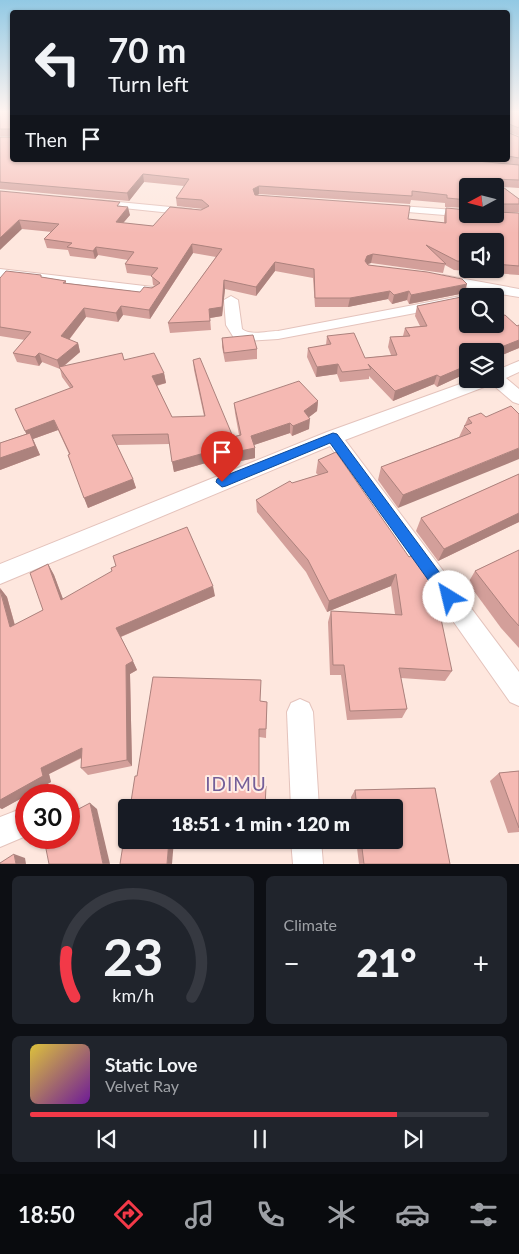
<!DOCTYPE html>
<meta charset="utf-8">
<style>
:root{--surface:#171b24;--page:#20242c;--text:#f1f3f6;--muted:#9ea1a6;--line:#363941;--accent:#f23948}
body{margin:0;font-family:Lato,sans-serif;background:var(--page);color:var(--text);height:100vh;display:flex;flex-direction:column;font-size:19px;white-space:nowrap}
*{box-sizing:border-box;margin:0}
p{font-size:16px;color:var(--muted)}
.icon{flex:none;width:28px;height:28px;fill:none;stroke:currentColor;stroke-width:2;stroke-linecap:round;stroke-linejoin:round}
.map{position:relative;height:864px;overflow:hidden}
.side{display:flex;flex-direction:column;gap:12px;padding:12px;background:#0d0f14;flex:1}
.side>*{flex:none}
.guide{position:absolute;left:10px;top:10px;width:500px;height:152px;border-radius:5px;box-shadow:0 1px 4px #0004;background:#171b24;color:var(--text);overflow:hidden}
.needle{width:32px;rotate:263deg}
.controls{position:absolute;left:459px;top:178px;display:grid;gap:10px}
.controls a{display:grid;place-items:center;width:45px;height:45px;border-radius:5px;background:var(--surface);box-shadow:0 1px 4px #0004;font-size:25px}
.speed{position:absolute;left:15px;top:784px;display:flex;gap:10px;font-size:25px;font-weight:700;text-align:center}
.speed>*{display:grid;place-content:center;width:65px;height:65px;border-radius:50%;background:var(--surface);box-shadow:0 1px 4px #0004;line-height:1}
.speed .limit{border:8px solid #d22;background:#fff;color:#111}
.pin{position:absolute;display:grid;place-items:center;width:42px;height:42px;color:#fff;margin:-51px -21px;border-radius:50% 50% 50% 0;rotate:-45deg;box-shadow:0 0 5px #0007}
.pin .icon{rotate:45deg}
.me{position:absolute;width:55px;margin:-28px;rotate:324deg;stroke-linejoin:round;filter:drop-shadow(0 0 4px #0008)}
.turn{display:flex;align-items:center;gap:18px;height:105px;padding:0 15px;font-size:22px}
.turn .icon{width:65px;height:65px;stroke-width:2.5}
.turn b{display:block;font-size:35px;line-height:42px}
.then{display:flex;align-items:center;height:48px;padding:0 15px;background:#0003;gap:10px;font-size:19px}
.big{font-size:38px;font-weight:800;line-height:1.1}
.side .widget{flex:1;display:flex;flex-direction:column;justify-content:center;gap:8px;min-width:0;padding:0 18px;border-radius:8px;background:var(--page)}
.side .dial{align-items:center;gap:0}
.dial svg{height:130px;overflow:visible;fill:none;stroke:var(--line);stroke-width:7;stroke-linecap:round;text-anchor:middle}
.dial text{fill:var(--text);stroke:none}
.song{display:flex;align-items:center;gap:15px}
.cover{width:60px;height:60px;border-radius:8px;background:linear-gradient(135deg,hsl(50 70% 55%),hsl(280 70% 35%))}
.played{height:5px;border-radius:2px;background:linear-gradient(90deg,var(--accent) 80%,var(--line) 80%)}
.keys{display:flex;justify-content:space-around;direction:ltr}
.heat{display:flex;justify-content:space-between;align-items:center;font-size:28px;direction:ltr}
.side .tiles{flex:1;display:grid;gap:12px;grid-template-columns:1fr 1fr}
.widget:last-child{grid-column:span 2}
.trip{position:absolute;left:118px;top:799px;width:285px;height:50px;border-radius:5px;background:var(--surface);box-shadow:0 1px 4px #0004;font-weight:800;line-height:50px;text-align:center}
.menu{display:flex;height:80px;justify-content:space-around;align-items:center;background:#090b0e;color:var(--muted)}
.menu .icon{width:35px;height:35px}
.menu .selected{color:var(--accent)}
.menu b{font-size:22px;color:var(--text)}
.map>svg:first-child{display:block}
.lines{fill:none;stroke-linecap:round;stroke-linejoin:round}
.minor-casing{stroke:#e4c3bc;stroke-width:2}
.minor{fill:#fff;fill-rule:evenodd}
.wall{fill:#d39f9a;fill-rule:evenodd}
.shaded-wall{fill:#ac827d}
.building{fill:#f5b9b3;stroke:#ac827d}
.route{fill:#1a73e8;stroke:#114b97}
.labels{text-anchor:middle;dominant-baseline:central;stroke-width:4;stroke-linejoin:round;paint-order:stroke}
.near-quarter-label{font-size:19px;letter-spacing:1px;fill:#745f99;stroke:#ffede5}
</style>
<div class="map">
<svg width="519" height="864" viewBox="0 0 519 864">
<rect width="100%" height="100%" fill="#fee7de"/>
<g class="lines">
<defs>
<g id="minor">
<polygon points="98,200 191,209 196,212 191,215 94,205 94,201"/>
<polygon points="387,205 468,211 468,214 475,214 469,217 383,210 382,208"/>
<polygon points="0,269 153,287 160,291 153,295 0,277"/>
<path d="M443,275l76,14v8l-38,-6 -2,5h-11v7l-190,36 -32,2 -12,-3 -8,-13 -2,-25 7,-4 7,4 4,29c8,7 26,2 36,2l188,-36 3,-7 -31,-6 -1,-3z"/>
<polygon points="519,361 519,372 506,378 519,389 519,404 513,402 492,384 345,440 519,672 519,706 510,702 330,446 0,584 0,564 327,432 474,379 495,379 495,371"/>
<polygon points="300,699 309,703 313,712 319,808 291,808 287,712 291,703"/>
<polygon points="26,807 26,836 0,847 0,817"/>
<polygon points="291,840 321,840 323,864 293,864"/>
</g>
</defs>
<use href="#minor" class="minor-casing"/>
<use href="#minor" class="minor"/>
</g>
<g class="wall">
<path d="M0,112h12v48l480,2 -19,-2h35v-48h11v24l-10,-4 10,5v51l-16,-1 16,12v13h-18l18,1v62l-65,-5 -9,-5 -2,8 -72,-10 -4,1 98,29 -56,11 -2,-4 -15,4 -4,-5 -40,8h-33l-2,-29 -38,-7 -19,25 -31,-7 -3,27 -12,2 1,12 -41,3 -2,-10 48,-66 -23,-4 -43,66 -27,-4 -5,7 -32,-5 -17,23 9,3 2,9 -16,14 60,-6 40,13 2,10 -9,3 15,31 32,-1 -10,-46 -1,-10 40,77 6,-2 -4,-22 -1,-10 84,-2 -1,10 -8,6v12l-17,7 -2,-3 -36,12 1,13 -19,4 -2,-7 -60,17 -4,-28 -53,1 16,34 3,9 -48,20 -19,-54 -11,-24 -25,9 7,16 -40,15v-27l26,-9 44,-46 -8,-11 -2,-8 -18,-7 -3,4 -22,-4 -4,-9 12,-13 -25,-4v-58l42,-1 24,4v2l74,9 15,-6 -2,-1 -1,-9 -25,-3 -2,-9 3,-4 -30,-5 -3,4 -25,-3 -2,-6 -21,-2 -3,-9 8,-7 -30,-3 -22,-38 121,15 9,9 -7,8 30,3 50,-17 -26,-3 -1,-8 8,-12 -40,-4 -15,19 -129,-12v-52h11v-1h-11zM468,186h27v28l-49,-6 -2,9v6l-36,-4 -151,-24 2,-1 151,10 1,-4 34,3v4l23,1zM468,241h27v28h-27z"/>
<polygon points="473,289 501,316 517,326 519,325 519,348 495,358 495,351 468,351 467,373 437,387 434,384 393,401 369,376 369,379 340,382 337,374 316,377 307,357 308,348 326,345 327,336 365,358 391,355 388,347 390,337 403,336 405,328 420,326 415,316 417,306 471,296"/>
<polygon points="222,338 257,349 257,359 225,362 222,347"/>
<polygon points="486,417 398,508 378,480 381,467 459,437 468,418"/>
<polygon points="336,452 452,671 445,681 401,678 407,709 402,718 347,720 341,675 330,675 328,622 331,611 395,614 391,586 327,612 306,572 257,512 256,500 292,483 318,475 316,473 318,460"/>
<polygon points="519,474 519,522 438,561 416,531 421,518"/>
<polygon points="519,550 519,648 501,628 468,583 475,571"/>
<polygon points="48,564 54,575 63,599 215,596 121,637 137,670 130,674 132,766 88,775 81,768 82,758 49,774 51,782 2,809 0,808 0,588 7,597 15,625 43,610"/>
<polygon points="260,701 267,702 266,738 259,737 259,786 137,776"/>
<polygon points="519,771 519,832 508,833 490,781 499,773"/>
<polygon points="435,788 450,864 359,864 356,840 394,840 394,808 352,808 351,797 355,790"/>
<polygon points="218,840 257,840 257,843"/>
</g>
<g class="shaded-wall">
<polygon points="143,174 144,182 129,201 127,193"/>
<polygon points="259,186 259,194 253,197 253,189"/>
<polygon points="128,207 130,215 117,230 116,222"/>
<polygon points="19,220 22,229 0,250 0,238"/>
<polygon points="192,244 193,253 150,319 149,310"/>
<polygon points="96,247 98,255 95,259 93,251"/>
<polygon points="373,254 371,263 365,265 365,261 367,256"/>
<polygon points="275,262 275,271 256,296 256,287"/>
<polygon points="224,280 225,289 222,316 210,318 209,309"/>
<polygon points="467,284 465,293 409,304 411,295"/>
<polygon points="390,291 388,299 348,307 350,298"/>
<polygon points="409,291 407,300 392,304 394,295"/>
<polygon points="121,306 123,315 118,322 116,313"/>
<polygon points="84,308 86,317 64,346 61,336"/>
<polygon points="519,340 519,348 495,358 495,351 491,351"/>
<polygon points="78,343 80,352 60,369 57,360"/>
<polygon points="39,353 42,362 39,366 35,357"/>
<polygon points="468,361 467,373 437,387 440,377"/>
<polygon points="338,364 337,374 316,377 317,367"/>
<polygon points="164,373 166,383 154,386 152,376"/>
<polygon points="437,375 434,384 393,401 395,391"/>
<polygon points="318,401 317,411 304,421 304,411"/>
<polygon points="310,419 309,429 292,436 293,426"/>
<polygon points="54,420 58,430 33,439 40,455 0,470 0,458 29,441 25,431"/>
<polygon points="290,423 290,433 251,446 251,436"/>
<polygon points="233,445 234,455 174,472 172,462"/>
<polygon points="255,448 255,458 236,462 235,452"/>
<polygon points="519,448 519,459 398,508 403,495"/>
<polygon points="133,479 136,488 88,508 84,498"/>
<polygon points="519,513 519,522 438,561 444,549"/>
<polygon points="48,564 54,575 67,610 61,600"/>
<polygon points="396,574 391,586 327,612 329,601"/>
<polygon points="213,586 215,596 120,637 116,628"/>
<polygon points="0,588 7,597 18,637 10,627"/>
<polygon points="133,661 137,670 130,674 132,766 127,760 126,665"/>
<polygon points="82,748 88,754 49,774 51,782 2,809 0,808 0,800 41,768"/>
<polygon points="90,803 97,809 110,864 103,864"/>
<polygon points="169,840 174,840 172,864 167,864"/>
<polygon points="14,854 25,858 26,864 16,864"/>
</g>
<g class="building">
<polygon points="0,112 12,112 12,160 466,160 519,165 519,180 492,179 519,199 519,204 495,204 495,186 468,186 468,200 447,198 447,195 412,191 412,196 259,186 253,189 255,195 410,206 408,219 446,223 446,208 468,210 468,214 495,214 495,212 519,213 519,266 495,264 495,241 468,241 468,262 457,261 426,245 446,264 373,254 367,256 365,261 368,265 427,272 462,279 467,284 411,295 409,291 394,295 390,291 350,298 315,298 314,269 275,262 256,287 224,280 222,307 209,309 210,321 168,323 222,249 192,244 149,310 121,306 116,313 84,308 61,336 78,343 57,360 39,353 35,357 13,353 31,332 0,327 0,278 6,271 41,275 41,277 66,281 63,283 140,292 144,287 152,288 160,283 151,276 158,268 125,264 134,252 96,247 93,251 67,247 72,243 44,239 59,224 19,220 0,238 0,191 120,202 117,206 128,207 116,222 153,226 170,207 201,210 209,206 202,200 176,198 189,179 143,174 127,193 0,182 0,137 11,137 11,129 0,129"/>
<polygon points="508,112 519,112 519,128 509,124 509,133 519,137 519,158 508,156"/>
<polygon points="473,289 481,296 468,296 468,324 495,324 495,310 501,316 505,315 517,326 519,325 519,340 491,351 468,351 468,365 440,377 437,375 395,391 368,364 371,369 342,372 338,364 317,367 308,348 331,344 327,336 354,333 365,358 397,355 390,337 410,336 405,328 427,326 417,306 471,295"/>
<polygon points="253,335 257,349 224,353 222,338"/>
<polygon points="122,353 124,360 154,353 164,373 152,376 172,417 205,416 193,360 200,358 233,437 241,435 234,403 299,381 318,401 304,411 310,419 293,426 290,423 251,436 255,448 235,452 233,445 172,462 168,434 112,435 133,479 84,498 68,455 70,454 54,420 25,431 15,409 73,387 59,367"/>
<polygon points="511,406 519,414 519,448 403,495 381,467 471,433 464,426 472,423 468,418 481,413 486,417"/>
<polygon points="30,433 35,446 0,458 0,443"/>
<polygon points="336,452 409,557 416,553 432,576 452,671 399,668 407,709 350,711 344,665 333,665 331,611 402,615 396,574 329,601 308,560 256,500 290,481 292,483 328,472 318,460"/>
<polygon points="519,474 519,513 444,549 421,518"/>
<polygon points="187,527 213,586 116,628 133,661 126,665 127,760 81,768 82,748 41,768 43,776 0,800 0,590 10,627 43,610 30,573 48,564 61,600 112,571 111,568 116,566 113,556"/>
<polygon points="519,550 519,626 510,616 475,571"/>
<polygon points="153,677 261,680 260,701 267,702 266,729 259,729 259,786 266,786 265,808 130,808 135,776 137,776"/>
<polygon points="519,771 519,828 499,773"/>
<polygon points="435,788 450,864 364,864 361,840 394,840 394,808 357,808 355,790"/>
<polygon points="90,803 103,864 49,864 45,844 57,838 69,838 69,814"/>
<polygon points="126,826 126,840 169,840 167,864 120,864"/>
<polygon points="14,854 16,864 0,864 0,863"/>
</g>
<linearGradient id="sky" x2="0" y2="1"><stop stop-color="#92c9e4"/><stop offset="0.48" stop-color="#fff4f0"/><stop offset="1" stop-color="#fff4f0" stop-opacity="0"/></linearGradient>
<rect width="519" height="233" fill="url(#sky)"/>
<polygon class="route" points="333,433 337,434 454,592 456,597 454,602 449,604 444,602 330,443 226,486 222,487 216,482 217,479"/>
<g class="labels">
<g class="near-quarter-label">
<text x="236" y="783">IDIMU</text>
</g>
</g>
</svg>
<div class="controls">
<a><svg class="needle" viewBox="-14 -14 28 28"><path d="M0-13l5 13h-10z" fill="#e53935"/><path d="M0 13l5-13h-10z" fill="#9ea1a6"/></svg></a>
<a><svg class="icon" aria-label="sound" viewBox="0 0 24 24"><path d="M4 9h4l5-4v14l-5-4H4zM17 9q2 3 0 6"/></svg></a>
<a><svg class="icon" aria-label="search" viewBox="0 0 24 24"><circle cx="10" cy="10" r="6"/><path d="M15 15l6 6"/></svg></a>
<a><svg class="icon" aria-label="layers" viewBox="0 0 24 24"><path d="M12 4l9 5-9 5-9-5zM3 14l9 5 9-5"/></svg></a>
</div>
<div class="speed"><div class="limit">30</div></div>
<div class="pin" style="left:222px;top:482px;background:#d93025"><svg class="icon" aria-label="arrive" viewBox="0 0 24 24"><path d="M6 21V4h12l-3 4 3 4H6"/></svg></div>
<svg class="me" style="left:449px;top:597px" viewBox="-20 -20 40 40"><circle r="19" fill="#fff"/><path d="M0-13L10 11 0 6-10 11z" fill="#1a73e8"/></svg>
<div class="trip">18:51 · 1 min · 120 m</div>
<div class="guide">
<div class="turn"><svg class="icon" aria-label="left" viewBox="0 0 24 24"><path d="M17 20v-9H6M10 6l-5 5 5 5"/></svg><div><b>70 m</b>Turn left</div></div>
<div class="then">Then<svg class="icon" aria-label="arrive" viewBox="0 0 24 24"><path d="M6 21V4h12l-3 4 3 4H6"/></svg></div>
</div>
</div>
<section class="side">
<div class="tiles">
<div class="widget dial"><svg viewBox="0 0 100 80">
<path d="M14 69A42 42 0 1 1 86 69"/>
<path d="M14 69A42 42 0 0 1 9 41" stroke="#f23948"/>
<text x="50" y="56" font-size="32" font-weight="700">23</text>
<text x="50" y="72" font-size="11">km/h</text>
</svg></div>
<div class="widget"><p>Climate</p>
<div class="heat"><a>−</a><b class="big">21°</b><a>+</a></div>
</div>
<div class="widget">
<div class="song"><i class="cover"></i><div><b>Static Love</b><p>Velvet Ray</p></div></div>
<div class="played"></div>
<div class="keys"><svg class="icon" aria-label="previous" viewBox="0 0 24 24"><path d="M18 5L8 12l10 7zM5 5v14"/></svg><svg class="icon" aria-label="pause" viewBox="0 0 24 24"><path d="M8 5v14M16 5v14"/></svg><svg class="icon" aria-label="next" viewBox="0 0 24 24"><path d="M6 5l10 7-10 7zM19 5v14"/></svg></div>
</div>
</div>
</section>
<nav class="menu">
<b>18:50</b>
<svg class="icon selected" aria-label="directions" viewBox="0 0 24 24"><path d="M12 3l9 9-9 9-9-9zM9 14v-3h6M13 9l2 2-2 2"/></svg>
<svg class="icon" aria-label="music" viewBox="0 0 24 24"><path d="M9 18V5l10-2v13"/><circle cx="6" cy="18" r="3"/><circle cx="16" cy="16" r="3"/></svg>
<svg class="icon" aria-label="phone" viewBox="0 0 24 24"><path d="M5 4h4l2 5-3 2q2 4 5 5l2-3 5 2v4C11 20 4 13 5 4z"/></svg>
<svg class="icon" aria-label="climate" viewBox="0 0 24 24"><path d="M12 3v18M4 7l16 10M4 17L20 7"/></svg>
<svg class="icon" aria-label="car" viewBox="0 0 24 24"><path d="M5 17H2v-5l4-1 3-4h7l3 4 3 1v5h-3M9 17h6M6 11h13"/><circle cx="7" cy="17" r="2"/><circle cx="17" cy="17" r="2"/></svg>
<svg class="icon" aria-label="filters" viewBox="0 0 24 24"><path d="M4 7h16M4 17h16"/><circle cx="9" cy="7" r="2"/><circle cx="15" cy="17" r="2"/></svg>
</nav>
